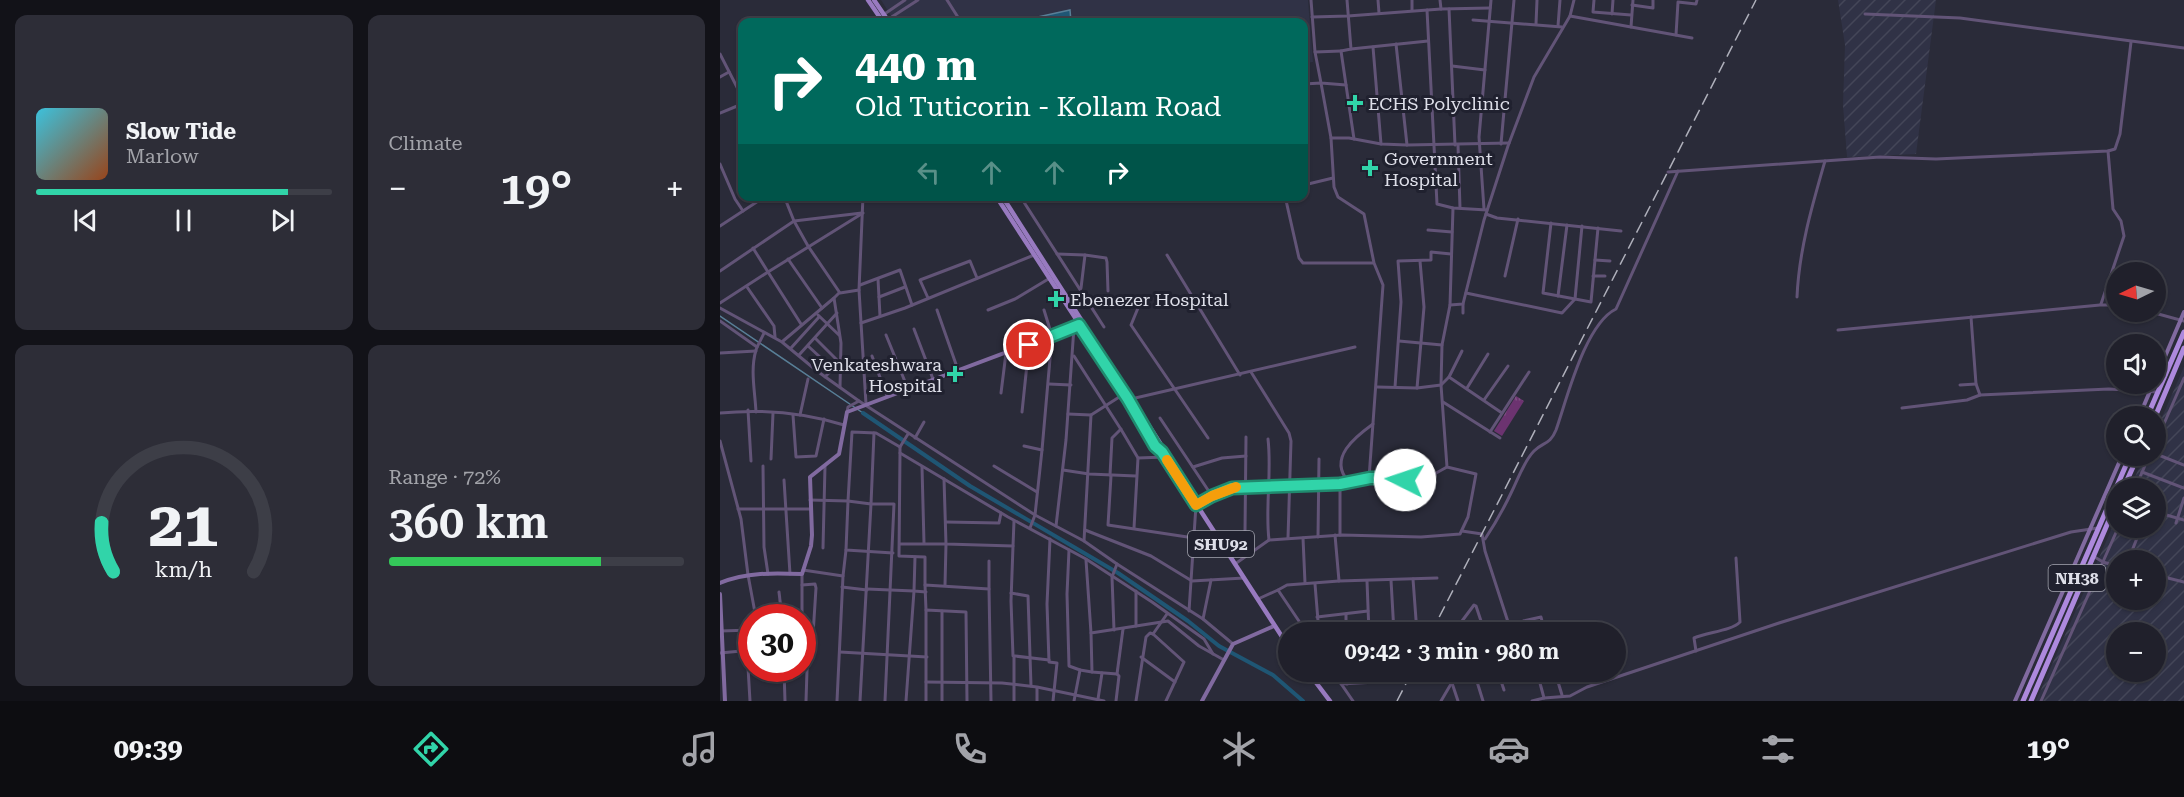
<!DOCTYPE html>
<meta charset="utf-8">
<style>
:root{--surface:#20202b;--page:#2d2d37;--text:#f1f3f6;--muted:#a2a3a9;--line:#3d3e47;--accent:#31d4a9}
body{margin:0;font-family:"Roboto Serif",serif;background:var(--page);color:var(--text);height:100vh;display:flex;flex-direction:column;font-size:22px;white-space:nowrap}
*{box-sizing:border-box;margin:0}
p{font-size:20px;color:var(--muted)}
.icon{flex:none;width:33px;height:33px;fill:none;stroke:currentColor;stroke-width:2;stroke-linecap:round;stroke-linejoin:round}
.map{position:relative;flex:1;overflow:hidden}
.drawer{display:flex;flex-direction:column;gap:15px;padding:15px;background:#121218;width:720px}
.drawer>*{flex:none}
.top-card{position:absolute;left:18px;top:18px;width:570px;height:183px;border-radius:12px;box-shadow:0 2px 4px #0004,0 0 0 2px var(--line);background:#00695c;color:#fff;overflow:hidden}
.needle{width:39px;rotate:265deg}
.tools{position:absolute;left:1386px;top:262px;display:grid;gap:12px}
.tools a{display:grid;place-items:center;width:60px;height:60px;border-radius:50%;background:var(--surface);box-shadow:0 2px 4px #0004,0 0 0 2px var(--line);font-size:30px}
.speed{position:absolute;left:18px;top:604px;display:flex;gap:12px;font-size:30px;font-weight:700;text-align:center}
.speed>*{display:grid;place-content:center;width:78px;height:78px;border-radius:50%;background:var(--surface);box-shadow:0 2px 4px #0004,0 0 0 2px var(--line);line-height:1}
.speed .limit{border:9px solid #d22;background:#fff;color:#111}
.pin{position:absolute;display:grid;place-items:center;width:51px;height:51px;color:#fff;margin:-26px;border:3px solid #fff;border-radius:50%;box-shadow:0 2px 6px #0007}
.me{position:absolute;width:66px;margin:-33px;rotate:274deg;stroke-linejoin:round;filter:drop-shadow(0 0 4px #0008)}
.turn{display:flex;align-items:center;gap:21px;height:126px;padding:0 18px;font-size:27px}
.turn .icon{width:78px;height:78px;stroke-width:2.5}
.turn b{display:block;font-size:42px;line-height:51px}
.lanes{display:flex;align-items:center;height:57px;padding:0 18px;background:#0003;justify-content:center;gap:30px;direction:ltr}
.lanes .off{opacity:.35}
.big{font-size:45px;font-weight:600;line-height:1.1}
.drawer .card{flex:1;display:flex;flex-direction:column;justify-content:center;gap:9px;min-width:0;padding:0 21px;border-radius:12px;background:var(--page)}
.drawer .dial{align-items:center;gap:0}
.dial svg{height:156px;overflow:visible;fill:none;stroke:var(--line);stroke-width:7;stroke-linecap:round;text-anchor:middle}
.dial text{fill:var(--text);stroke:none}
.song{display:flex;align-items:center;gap:18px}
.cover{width:72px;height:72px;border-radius:9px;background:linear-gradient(135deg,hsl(190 70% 55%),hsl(20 70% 35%))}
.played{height:6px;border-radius:3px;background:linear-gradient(90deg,var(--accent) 85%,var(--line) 85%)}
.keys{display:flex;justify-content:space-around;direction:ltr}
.heat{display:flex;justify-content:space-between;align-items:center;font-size:33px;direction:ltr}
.charge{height:9px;border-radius:4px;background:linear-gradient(90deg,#34c759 72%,var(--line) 0)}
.drawer .tiles{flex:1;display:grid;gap:15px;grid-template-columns:repeat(2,1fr)}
.trip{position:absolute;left:558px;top:622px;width:348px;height:60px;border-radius:30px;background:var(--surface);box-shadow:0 2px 4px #0004,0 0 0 2px var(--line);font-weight:600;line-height:60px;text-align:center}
.tab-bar{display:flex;height:96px;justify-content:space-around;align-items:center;background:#0d0d11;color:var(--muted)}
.tab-bar .icon{width:42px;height:42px}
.tab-bar .current{color:var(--accent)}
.tab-bar b{font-size:27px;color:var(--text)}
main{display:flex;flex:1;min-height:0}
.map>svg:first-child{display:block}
.built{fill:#303246}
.industrial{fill:url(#industrial-furrows);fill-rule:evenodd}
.park{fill:url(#park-tufts)}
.water{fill:url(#water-waves);stroke:#587f97;stroke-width:1.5}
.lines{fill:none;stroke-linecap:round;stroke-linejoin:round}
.stream{stroke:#587f97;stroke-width:1.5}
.canal{stroke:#1f5674;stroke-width:4}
.street{stroke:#625477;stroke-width:3}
.secondary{stroke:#816aa0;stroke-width:4}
.primary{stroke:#987ac0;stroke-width:4.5}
.highway{stroke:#ad89dd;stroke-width:5}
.rail{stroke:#afb0bb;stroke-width:1.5;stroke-dasharray:12 6;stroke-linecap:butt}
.route-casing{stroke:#208a6e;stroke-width:15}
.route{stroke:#31d4a9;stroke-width:10}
.slow{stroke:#f59e0b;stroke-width:10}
.poi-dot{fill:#31d4a9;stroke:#20212f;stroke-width:2}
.labels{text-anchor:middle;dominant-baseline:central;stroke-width:6;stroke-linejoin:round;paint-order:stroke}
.shield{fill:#20212f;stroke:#a5a6b1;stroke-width:1.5}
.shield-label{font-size:16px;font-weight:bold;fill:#dedfe9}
.poi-label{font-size:18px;fill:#dedfe9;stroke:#20212f;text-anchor:start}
</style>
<main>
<section class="drawer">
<div class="tiles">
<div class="card">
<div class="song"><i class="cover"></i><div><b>Slow Tide</b><p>Marlow</p></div></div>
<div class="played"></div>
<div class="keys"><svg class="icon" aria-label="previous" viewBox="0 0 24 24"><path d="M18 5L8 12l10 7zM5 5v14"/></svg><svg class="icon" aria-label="pause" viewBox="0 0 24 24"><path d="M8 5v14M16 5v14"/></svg><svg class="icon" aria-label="next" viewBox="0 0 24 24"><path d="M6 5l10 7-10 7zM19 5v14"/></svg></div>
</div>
<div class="card"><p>Climate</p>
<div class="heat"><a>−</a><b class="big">19°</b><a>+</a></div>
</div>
<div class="card dial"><svg viewBox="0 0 100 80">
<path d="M14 69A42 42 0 1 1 86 69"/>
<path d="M14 69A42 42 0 0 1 8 44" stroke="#31d4a9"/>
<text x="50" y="56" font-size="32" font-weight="700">21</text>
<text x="50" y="72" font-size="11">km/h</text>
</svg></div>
<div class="card"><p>Range · 72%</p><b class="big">360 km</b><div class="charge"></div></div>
</div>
</section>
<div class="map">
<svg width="1464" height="701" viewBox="0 0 1464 701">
<defs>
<pattern id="industrial-furrows" width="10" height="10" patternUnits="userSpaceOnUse" patternTransform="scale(1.5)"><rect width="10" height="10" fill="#303246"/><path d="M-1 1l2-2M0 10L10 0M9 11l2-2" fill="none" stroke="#444658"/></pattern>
<pattern id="park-tufts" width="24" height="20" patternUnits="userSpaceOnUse" patternTransform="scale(1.5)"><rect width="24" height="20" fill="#6c3370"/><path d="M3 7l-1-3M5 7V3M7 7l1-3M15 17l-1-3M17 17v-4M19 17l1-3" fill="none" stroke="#815084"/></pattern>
<pattern id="water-waves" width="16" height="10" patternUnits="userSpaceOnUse" patternTransform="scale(1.5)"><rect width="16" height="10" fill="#1f5674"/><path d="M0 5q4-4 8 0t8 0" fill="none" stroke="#3f6e88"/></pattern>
</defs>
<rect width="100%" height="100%" fill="#2a2b39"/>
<polygon class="built" points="161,0 588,0 593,62 584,63 584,22 175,22"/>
<g class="industrial">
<polygon points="1118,0 1216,0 1196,154 1127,157 1123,105 1125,45"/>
<path d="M1464,367v334h-148l80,-182v9h40v-39h-26l14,-33h12v-25zM1396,561h40v39h-40zM1396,633h40v39h-40z"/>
</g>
<polygon class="park" points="796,396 804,401 782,436 774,431"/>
<polygon class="water" points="350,10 351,22 295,22"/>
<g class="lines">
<polyline class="stream" points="0,316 143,413"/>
<polyline class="canal" points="143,413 250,486 398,573 468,621 499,646 553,675 583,701"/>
<g class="street">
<polyline points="227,0 241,22"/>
<polyline points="591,0 595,52 601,83 626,85 634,139"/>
<polyline points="658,0 659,13"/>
<polyline points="692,0 692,10"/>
<polyline points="720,0 721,9 770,8"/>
<polyline points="874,0 873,12 911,15"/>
<polyline points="912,5 933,8 933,0"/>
<polyline points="729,9 735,145"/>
<polyline points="707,10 717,204 733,208 767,210"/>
<polyline points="892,14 893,0"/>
<polyline points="1145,14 1240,18 1464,48"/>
<polyline points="163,15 185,0"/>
<polyline points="850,16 972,38"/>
<polyline points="592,17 628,16 721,9"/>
<polyline points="167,20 198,0"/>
<polyline points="753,20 842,27"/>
<polyline points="278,22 298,18"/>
<polyline points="816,24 817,0"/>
<polyline points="838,26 840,0"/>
<polyline points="911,27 913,0"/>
<polyline points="956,35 958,2 976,4 977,0"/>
<polyline points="676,44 687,145"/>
<polyline points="653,47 661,144"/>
<polyline points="631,49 708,41"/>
<polyline points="595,52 621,51"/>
<polyline points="0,54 22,97"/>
<polyline points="732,66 765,70"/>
<polyline points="0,77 9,72"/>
<polyline points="584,84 601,83 611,138 614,187 618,197 644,214 654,263 663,285 649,478"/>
<polyline points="626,85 621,51 631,49 627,0"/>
<polyline points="0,113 22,104"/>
<polyline points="611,138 629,138 661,144 687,145 789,143"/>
<polyline points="781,144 794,0"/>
<polyline points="738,145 740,208"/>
<polyline points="0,164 15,199 23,211"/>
<polyline points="948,172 1160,157 1216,159 1388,151 1395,149 1400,134 1411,42"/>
<polyline points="584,185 613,178"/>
<polyline points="64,196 74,221 88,246 120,293 139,290"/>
<polyline points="143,196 139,290 146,404"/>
<polyline points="300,196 384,327"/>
<polyline points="565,196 579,258 583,263 653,263"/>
<polyline points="764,209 759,137 771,0"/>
<polyline points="766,214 777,218 901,231"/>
<polyline points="831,223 823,293 871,302 878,228"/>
<polyline points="0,226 46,196"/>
<polyline points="708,230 732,232"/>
<polyline points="337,254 365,255"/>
<polyline points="447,255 520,375"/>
<polyline points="68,259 102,308"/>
<polyline points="875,260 890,261"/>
<polyline points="0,271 74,221 142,213"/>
<polyline points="785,276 798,219"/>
<polyline points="873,276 885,276"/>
<polyline points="158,279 160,316"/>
<polyline points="140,285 180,270 192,305"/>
<polyline points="27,287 54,326 55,337"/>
<polyline points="361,288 365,255 386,258 387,262 388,291"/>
<polyline points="119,293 114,298 121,343 120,387"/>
<polyline points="746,293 842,313 855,299 862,226"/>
<polyline points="347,296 362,292"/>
<polyline points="838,296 847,225"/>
<polyline points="159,297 185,287"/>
<path d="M1077,297c2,-47 15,-91 28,-136"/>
<polyline points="208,298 200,280 250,261 257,278"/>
<polyline points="0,303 48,272 33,248"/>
<polyline points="1381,304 1404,236 1401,221 1393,209 1388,151"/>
<polyline points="730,305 733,208"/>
<polyline points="0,308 62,342 97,371 139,401 315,515 364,541 397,564 483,619 513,644"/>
<polyline points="418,308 411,325 488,438"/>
<polyline points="217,310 238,370"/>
<polyline points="268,310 295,299 330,278"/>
<polyline points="1431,312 1464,321"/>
<polyline points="743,313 743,304"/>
<polyline points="98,315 119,335"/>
<polyline points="1251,317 1256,384 1260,395"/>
<polyline points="0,321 37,347"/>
<polyline points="141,323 185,308 314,255"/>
<polyline points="81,324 48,272 143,213"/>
<polyline points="194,329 213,379"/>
<polyline points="1118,330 1380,305 1396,305"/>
<polyline points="166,335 188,389"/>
<polyline points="95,338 119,362"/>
<polyline points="63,341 114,298"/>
<polyline points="679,341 722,345"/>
<polyline points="88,346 113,369"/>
<polyline points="71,348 99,317"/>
<polyline points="0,353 36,351"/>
<polyline points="79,355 117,313"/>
<polyline points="152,356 167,396"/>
<polyline points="354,356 402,431 418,458 414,528"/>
<polyline points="531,372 569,433 571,441 568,538"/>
<polyline points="105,377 120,361"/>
<polyline points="729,377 742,351"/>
<polyline points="329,384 351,385"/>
<polyline points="1240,385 1256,384"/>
<polyline points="657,387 697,388 721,385 729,377 782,413"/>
<polyline points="675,387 681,302 678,261 711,260 711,252 731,254"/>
<polyline points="697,388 704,307 700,261"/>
<polyline points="747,388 768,354"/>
<polyline points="281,393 286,353"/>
<polyline points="411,399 635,347"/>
<polyline points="764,400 788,366"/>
<polyline points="723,402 780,438"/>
<polyline points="1182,408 1247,400 1260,395 1389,389 1438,392"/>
<polyline points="28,410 31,461"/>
<path d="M36,412c-1,-21 -6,-42 0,-62 2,-6 6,-12 8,-17"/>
<polyline points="127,412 128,407 139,401"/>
<polyline points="302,412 309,345 304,328"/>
<path d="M0,413c41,-4 85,0 124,12"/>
<polyline points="348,414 371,415 404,394"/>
<polyline points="73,415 76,457 96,456 104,419"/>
<polyline points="80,415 88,379"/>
<polyline points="440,418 492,496"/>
<polyline points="770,432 809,372"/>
<polyline points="154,433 151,504 128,501 126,550 173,553"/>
<polyline points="195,438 204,422"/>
<path d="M548,439c4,34 -3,68 1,101"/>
<polyline points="0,441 21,519 28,575 36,618"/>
<polyline points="1436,442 1464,378"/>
<polyline points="304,446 322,450"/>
<polyline points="180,447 180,453 288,517 366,559 432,602 484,639 493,654"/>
<polyline points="180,453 179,556 205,557 205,585"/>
<polyline points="1436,454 1464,465"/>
<polyline points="418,458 445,457"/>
<polyline points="51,459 53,413"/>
<polyline points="43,466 44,547 48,574"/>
<polyline points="274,466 317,492"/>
<polyline points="202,467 204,543"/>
<polyline points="473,467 502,458 526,456"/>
<polyline points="343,470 369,474 416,476"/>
<circle cx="679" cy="478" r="6"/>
<polyline points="1422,472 1464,488"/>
<polyline points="390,475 392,438 401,429"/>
<polyline points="391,476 388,525 474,538"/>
<polyline points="224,479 226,544 293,546 291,601 293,656 294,656 294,701"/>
<polyline points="685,479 709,477 727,467"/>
<polyline points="64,480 70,574"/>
<path d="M628,481c-20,-23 7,-44 25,-57"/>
<polyline points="1415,489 1429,456"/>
<polyline points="90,500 128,501 132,432 156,433 180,447 188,434"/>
<polyline points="18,509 90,509"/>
<polyline points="1436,512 1464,520"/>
<polyline points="226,522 279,523 281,513"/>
<polyline points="1456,523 1464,498"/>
<polyline points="336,526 346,440 354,327"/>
<polyline points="310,528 315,515 322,450 332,336 324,310"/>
<polyline points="365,530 431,556 472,581 524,578"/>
<polyline points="742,531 762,534 765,551 789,625"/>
<polyline points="525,532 526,437"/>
<polyline points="615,535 619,581"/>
<polyline points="620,535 620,484"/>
<polyline points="598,537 599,459"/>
<polyline points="583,538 585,583"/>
<polyline points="330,539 327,604 329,662 337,663 333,701"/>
<path d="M765,539c10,-15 19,-31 27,-48 6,-12 12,-30 22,-40 9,-9 16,-6 22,-21 11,-31 29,-106 60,-121l62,-138"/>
<polyline points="364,541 371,415"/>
<polyline points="180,544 226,544 225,585"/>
<polyline points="293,546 294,521"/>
<polyline points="103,548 105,466"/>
<polyline points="349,550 347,594 349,666 360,670"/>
<polyline points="1373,556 1383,562 1396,566"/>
<polyline points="195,557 194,591 206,592"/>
<polyline points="366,560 371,633"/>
<polyline points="269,561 269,589"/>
<polyline points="1408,561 1421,528"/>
<polyline points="515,564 549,540 622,535 701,537 740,534 748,517 756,474 727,467 721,385 722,345 730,305 743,304 764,220 788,146 814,77 850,16 854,0"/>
<polyline points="83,570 123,576"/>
<polyline points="82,574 82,618"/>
<polyline points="1436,575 1464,582"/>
<polyline points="693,579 697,633"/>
<polyline points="671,580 674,633"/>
<polyline points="647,581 649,633"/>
<polyline points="595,584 599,633"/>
<polyline points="82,585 95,584 96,588 93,635 88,640 86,701"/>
<polyline points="122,587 147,590"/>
<polyline points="147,589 194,591 186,701"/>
<polyline points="558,590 567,585 619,581 717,578"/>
<polyline points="59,592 62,618"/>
<polyline points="291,593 308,596 311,686"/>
<polyline points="538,599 558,590 587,633"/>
<polyline points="206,610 205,585 269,589 271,701"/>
<polyline points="469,611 476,505 492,496 512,488 620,484 649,478 673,479"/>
<polyline points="626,614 626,633"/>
<polyline points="597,617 648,611"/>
<polyline points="483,619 491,580"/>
<polyline points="804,621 807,633"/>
<polyline points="416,626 448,621 479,646 504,660"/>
<polyline points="394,630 392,577 397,564"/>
<polyline points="0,631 32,630"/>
<polyline points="733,633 754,605 756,606 765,633"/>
<polyline points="768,633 773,628 821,617 825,633"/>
<polyline points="433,634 464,662 446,701"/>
<polyline points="27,650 30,701"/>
<path d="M976,651l-2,-13c14,-6 37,-7 46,-16l-4,-64"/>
<polyline points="120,652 207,657"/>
<polyline points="0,653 32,650"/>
<polyline points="295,656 329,660"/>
<polyline points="421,657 455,682"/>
<polyline points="64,669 65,701"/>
<polyline points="613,672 633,701"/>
<polyline points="627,672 627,684"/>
<polyline points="651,672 651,682"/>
<polyline points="754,672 763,701"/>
<polyline points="778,672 784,690"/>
<polyline points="817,672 824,698 850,696 867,687 1059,623 1351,532 1378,528"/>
<polyline points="835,672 842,695"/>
<polyline points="397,674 403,629"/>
<polyline points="206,682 282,683 317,687 384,701"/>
<polyline points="732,683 738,701"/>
<polyline points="621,684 674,681 674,672"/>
<polyline points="378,699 382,673"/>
<polyline points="117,701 123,576 126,550"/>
<polyline points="140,701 151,504 174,504 165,701"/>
<polyline points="206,701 206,610 246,612 247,701"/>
<polyline points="222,701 222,611"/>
<polyline points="317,701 317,688"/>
<polyline points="354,701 360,670 372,672"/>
<polyline points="396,701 399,676 397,674 372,672 371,633 416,626 416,591"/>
<polyline points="416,701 426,637 430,633 433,634 447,614"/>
<polyline points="721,701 738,672"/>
<polyline points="812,701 824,698"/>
<polyline points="1321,701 1398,528"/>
</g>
<g class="secondary">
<polyline points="1436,378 1464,312"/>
<polyline points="1419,417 1433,384"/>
<path d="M0,583c26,-11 54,-10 82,-9l9,-28 1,-11 -2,-58 29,-23 8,-42 232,-87"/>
<polyline points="0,594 5,701"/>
<polyline points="482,701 513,644 554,626"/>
<polyline points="1295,701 1402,456"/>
</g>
<g class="primary">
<polyline points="148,0 163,22"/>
<polyline points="154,0 169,22"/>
<polyline points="276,196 408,399 435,446 442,451 568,646"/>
<polyline points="282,196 440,443 442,450"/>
<polyline points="588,672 610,701"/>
</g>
<g class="highway">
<polyline points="1427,417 1464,332"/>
<polyline points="1435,417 1464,348"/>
<polyline points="1403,489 1418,456"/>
<polyline points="1303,701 1410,456"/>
<polyline points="1311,701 1396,504"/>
</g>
<g class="rail">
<polyline points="711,633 1036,0"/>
<polyline points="677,701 692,672"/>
</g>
</g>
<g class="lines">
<defs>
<polyline id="route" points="309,345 359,325 408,399 435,446 442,452 476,505 492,496 512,488 620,484 650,478 673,478 679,484 685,480"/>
</defs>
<use href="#route" class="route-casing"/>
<use href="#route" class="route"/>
<polyline class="slow" points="447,460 476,505 492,496 516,487"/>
</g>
<g class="poi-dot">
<path d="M632 94h6v6h6v6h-6v6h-6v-6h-6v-6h6z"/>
<path d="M647 159h6v6h6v6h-6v6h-6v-6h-6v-6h6z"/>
<path d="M333 290h6v6h6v6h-6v6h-6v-6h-6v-6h6z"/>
<path d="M232 365h6v6h6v6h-6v6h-6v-6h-6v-6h6z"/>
</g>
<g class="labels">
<g class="shield">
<rect x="468" y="531" width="66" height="26" rx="4.5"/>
<rect x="1328.5" y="565" width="57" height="26" rx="4.5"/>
</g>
<g class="shield-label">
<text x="501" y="544">SHU92</text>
<text x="1357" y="578">NH38</text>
</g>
<g class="poi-label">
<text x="648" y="103">ECHS Polyclinic</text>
<text x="664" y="158">Government<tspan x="664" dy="21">Hospital</tspan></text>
<text x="350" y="299">Ebenezer Hospital</text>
<text x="222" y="364" text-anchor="end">Venkateshwara<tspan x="222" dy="21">Hospital</tspan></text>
</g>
</g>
</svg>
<div class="tools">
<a><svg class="needle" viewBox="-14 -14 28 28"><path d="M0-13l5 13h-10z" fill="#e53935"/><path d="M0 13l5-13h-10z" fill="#a2a3a9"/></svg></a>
<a><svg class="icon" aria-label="sound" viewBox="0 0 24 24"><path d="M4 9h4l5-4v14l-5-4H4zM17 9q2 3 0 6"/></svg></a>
<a><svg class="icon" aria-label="search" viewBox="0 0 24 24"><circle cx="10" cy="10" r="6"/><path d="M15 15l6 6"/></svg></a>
<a><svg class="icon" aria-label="layers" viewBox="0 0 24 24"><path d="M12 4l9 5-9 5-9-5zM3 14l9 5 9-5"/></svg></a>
<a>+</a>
<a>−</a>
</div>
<div class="speed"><div class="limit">30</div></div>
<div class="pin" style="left:309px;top:345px;background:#d93025"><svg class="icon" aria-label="arrive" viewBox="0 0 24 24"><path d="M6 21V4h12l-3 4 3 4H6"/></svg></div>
<svg class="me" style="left:685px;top:480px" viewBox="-20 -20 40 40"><circle r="19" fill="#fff"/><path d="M0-13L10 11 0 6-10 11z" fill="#31d4a9"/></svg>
<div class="trip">09:42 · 3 min · 980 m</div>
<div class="top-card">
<div class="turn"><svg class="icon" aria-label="right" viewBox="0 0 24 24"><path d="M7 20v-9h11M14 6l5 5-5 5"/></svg><div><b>440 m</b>Old Tuticorin - Kollam Road</div></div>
<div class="lanes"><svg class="icon off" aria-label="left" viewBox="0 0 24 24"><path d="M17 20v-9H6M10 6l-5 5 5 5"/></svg><svg class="icon off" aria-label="ahead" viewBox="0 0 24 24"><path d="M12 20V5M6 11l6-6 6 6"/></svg><svg class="icon off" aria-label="ahead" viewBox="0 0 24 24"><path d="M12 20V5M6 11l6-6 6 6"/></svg><svg class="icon" aria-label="right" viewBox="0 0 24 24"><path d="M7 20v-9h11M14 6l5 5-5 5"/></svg></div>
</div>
</div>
</main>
<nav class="tab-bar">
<b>09:39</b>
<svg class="icon current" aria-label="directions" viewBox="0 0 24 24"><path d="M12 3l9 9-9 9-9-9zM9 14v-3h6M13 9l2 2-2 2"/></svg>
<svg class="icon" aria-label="music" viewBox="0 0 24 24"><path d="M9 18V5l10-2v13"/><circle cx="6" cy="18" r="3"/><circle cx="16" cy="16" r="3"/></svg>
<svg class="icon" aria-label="phone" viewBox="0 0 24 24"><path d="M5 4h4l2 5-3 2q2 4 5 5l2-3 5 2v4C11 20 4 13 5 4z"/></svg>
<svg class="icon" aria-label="climate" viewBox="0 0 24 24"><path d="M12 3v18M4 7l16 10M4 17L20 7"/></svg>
<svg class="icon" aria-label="car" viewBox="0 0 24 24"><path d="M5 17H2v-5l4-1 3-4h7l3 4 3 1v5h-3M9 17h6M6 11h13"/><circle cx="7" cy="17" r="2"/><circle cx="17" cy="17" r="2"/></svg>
<svg class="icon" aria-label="filters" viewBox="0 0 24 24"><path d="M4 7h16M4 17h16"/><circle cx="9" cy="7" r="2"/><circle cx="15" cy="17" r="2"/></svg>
<b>19°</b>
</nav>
